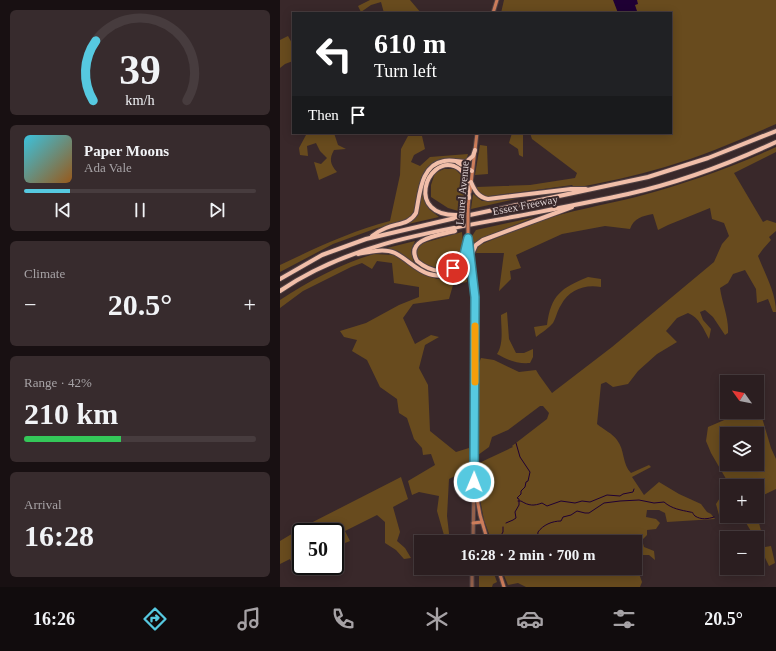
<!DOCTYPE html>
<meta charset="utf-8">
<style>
:root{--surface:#2b1e20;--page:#372b2d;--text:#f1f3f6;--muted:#a6a2a5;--line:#473c3e;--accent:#56c9e0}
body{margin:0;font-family:Georgia,serif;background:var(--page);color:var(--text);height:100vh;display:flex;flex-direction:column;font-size:15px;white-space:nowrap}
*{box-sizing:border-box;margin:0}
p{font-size:13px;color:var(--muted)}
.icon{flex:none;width:22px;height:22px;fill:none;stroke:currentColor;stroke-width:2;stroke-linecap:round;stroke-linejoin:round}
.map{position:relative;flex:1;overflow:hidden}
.sheet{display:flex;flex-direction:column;gap:10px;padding:10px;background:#181012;width:280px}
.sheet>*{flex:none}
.banner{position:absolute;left:12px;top:12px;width:380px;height:122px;border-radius:0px;box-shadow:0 2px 10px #0003,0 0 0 1px var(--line);background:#202124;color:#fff;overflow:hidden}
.needle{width:26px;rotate:303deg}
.fabs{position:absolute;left:440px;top:375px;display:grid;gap:8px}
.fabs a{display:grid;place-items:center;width:44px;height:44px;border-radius:0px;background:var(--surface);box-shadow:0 2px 10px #0003,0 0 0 1px var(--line);font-size:20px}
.speed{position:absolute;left:12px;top:523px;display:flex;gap:8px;font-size:20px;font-weight:700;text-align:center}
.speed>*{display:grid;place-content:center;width:52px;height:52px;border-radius:50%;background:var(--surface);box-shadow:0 2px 10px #0003,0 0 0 1px var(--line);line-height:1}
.speed .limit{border:2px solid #111;border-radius:6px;background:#fff;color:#111}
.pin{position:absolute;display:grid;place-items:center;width:34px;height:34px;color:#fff;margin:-17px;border:2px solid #fff;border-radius:50%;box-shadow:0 1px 4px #0007}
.me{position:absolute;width:44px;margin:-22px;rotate:1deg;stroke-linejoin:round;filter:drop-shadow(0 0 3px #0008)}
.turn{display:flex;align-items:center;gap:14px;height:84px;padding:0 16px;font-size:18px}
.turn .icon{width:52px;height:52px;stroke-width:2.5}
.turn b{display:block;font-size:28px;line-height:34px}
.then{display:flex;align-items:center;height:38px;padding:0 16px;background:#0003;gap:8px;font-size:15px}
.big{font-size:30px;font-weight:700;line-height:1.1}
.sheet .tile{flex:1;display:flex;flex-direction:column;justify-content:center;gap:6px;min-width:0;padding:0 14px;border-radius:6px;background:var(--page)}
.sheet .dial{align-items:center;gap:0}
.dial svg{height:104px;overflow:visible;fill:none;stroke:var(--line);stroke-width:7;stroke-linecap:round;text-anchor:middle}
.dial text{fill:var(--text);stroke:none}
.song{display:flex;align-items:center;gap:12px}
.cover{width:48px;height:48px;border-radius:6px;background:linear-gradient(135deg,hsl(190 70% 55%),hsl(30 70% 35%))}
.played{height:4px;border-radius:2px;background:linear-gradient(90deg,var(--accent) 20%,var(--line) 20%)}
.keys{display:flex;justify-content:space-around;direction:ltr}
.heat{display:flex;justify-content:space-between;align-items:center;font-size:22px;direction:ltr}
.charge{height:6px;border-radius:3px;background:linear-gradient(90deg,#34c759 42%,var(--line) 0)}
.trip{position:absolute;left:134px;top:535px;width:228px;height:40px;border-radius:0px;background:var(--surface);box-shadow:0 2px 10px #0003,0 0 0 1px var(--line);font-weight:700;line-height:40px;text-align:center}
.tabs{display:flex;height:64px;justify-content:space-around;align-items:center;background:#110c0d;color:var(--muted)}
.tabs .icon{width:28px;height:28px}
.tabs .current{color:var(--accent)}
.tabs b{font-size:18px;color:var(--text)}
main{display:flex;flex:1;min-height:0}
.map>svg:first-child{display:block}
.green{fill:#684b1e;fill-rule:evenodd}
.water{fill:#1f0034}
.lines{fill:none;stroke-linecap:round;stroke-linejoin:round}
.stream{stroke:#1f0034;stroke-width:1}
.tertiary-casing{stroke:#534345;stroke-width:5}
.secondary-casing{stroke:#534345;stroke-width:5}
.motorway-casing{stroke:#534345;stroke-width:6}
.tertiary{stroke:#94614c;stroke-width:3}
.secondary{stroke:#cd7d5b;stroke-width:3}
.motorway{stroke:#f1bea9;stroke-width:4}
.secondary-bridge-casing{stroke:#534345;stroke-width:5;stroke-linecap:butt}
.secondary-bridge{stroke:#cd7d5b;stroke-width:3}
.route-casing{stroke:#388392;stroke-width:10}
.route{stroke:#56c9e0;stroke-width:7}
.slow{stroke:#f59e0b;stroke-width:7}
.labels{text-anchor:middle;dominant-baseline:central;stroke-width:4;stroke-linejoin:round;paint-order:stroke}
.street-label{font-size:11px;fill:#ddd1d2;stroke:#39282a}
</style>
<main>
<section class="sheet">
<div class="tile dial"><svg viewBox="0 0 100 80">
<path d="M14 69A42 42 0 1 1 86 69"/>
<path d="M14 69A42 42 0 0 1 16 23" stroke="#56c9e0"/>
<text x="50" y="56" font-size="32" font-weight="700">39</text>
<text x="50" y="72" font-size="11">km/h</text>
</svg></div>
<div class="tile">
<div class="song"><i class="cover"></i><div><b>Paper Moons</b><p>Ada Vale</p></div></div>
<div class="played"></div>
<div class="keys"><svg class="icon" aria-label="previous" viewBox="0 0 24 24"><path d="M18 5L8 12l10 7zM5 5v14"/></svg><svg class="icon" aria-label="pause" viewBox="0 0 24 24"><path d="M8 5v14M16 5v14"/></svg><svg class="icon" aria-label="next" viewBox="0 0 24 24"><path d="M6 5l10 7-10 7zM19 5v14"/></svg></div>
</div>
<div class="tile"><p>Climate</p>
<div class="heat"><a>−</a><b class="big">20.5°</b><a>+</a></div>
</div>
<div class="tile"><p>Range · 42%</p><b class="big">210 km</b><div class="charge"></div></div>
<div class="tile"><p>Arrival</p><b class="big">16:28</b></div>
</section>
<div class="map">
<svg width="496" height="587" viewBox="0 0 496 587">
<rect width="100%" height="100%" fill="#39282a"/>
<g class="green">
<polygon points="90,0 130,0 141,13 104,13 101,2 91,5 81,12 78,6"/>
<path d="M224,0h272v124c-36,16 -73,32 -111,43 -30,9 -60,15 -90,21l-3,-3 -89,12 -7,-8 1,-2 53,-2 45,-7 2,-5 -45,-34 -2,-6h141v-120h-170z"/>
<polygon points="8,36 13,45 13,61 5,64 0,68 0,40"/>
<path d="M43,133h11l4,12 8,4 -12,1c-5,9 -4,14 3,22l-18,8 -5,-18 7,2 6,-6 -7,-7 -4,-8 -9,3 1,10 -8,-1 -1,-7 7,-13z"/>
<polygon points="232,133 243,133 243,157 239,155 238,149 229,143"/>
<path d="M128,136h14l3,13 -11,6 -3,7 9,4 10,-9 38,-3 -2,7 -24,-2 -14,9 -14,44 -8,9 -29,7 -44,16 -53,28v-7c36,-17 71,-34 110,-44l10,-46 1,-26z"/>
<polygon points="200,145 207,146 208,174 195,175"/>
<path d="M496,147v5l-42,21 29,49 4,-2 9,3v8l-7,6 2,3 -8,9 -5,7c7,18 18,37 18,56h-3l-5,-13 -11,4 -1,-14 -11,-19 -12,4 -5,9 -8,5c2,15 9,30 8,45l-3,2 -12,-18 -8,-7 -5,2 3,8 8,9 -2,10c-5,-9 -10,-22 -21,-26l-11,5 -11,13 11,11 -20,12 -19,17 -10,13 -15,3 -7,-5 -5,2 -4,40c6,5 16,10 20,16 8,10 5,24 14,33l18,-8 2,2 -19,10 12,18 15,-13 20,12 22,10 6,8 4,2 4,5 -48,3 -2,-9 -6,-3h-12l-1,7 10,2 4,4 -4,6 -9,1v5l-5,5 2,7 10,4 1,9 -6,-5h-8l-6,4v-17h-143l-8,-22 -7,-37 2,-20 34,-16 -1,-1 35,-27 2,-6 -6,-7h-3l-32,24 -16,7 -3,10 -11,8 -1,-87 4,-10 13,2 25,12 17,-2 3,5 13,18 60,-46 102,-85 8,-18 7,-8 -5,-13 -12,-4 -2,-11 -42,17 -10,5 -5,-16c-11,2 -19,4 -23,15l-25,-3 -43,8 -46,21 5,13 -11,3 1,8 -12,12 5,-38h-28l1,-7c20,-8 39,-17 59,-24 33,-11 67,-17 100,-25 48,-13 95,-29 140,-50z"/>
<polygon points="164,169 175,169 184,178 185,195 182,212 168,208 151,197 151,185 155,173"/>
<polygon points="142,192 149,209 159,217 128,224 137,216"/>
<polygon points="193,194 202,201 236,199 191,209"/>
<polygon points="255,217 202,238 194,245 192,236 196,230"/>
<path d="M182,232c3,24 -7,45 -34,33 -5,-2 -9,-4 -11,-10 -2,-4 1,-7 3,-11z"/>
<polygon points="135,241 131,251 134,263 118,251 107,248"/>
<path d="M94,254l21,1 25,18 17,6 30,-3v6l-14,3 -4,14 -36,5 -10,14 12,26 16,-9 8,2 -14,8 -6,23 9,17 2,46 26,21 13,-4v21l-20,10 -2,37 3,26h-4l-9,-31 2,-15 -20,-4 -7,3 -4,-14 27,-16 -4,-11 -8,1 -1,-7 -8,-9 -7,-21 -8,-5 -2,-14 -17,-12 -13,-27 -15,-9 5,-11 -13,-3 -4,-6 26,-8 33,-18 20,-8v-10l-25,-4 -2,-20 -15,-2 -5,8 -10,-6 -11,4 -48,24 -23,17v-8c29,-19 60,-36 94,-46z"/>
<path d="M308,277l13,2v8c-17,-3 -32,3 -40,18 -4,6 -5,13 -8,18 -4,5 -12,10 -17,14l-2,-10 13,-2c4,-30 14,-37 41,-48z"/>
<path d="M227,312l2,27 7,14h8l9,-4v8l-3,6c-13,1 -22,-3 -33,-9 7,-11 4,-26 4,-39z"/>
<path d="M480,411l11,37 5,11v30l-19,9v-12h-29l1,-2 -18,-31 -5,-12 2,-14 21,-9zM447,434h30v30h-30z"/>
<polygon points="121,477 128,499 113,507 120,532 117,541 125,548 131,558 124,559 116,550 105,543 105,522 97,515 65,531 70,541 55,547 55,532 21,532 21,564 13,566 10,559 0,564 0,541 25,526"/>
<polygon points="447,487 447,516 461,516 449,517 439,515 436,504"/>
<polygon points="477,515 485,547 491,546 495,563 489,566 477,541 477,538 475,538 462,516"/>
<polygon points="355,562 362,582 360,587 246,587 238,583 228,585 221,568 355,568"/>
<polygon points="199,568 212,568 217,582 213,584 212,587 199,587"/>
</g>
<polygon class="water" points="333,0 357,0 358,4 355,5 357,11 363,13 338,13"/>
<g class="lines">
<g class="stream">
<path d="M238,501h3c8,5 13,5 21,2l5,3 14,-5 14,2 7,-2 8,1 17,-7 13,1 3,-2 10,-2 1,-3"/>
<polyline points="226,523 233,520 236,518 235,512 239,505 239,499 237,498 241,494 241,491 245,487 246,482 248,481 250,472 240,457 236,443"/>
<polyline points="220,542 222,540 220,537 223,532 223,527"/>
<path d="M257,542l1,-10c5,-7 14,-11 23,-11l2,-4 8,-2 6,-4 8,2h4l15,-10 16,-2 19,-1 15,3 10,-1c8,7 17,8 26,10 5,1 1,0 5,4 6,4 13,3 19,1"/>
</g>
<defs>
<g id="tertiary">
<polyline points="193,542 194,486"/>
<polyline points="192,587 192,568"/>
</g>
<g id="secondary">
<polyline points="213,13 217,0"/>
<polyline points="190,192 197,133"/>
<polyline points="188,208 189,197"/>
<polyline points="189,240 195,297 194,482 200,515 208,542"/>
<polyline points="193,523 202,522"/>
<polyline points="218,568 224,587"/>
</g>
<g id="motorway">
<polyline points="177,162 192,171"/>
<path d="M191,182c4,9 7,15 17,17l83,-10h15"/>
<path d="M178,215c-53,2 -32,-58 -4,-49 5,2 9,5 11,10 3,7 3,15 4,22"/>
<path d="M175,231c-14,4 -51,7 -38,30 13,11 34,16 45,-1 4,-6 5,-15 6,-22"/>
<path d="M92,236c4,-3 9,-6 14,-8 11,-5 23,-3 30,-15 4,-18 4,-48 28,-52 7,-2 15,1 22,1l7,-6 2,-6"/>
<path d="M78,254c11,-2 26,-6 37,-1 12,6 21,17 34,21 14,4 29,1 44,1"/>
<polyline points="191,256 196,245 203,240 292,207"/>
<polyline points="0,279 42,255 86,239 171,219 368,177 428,158 496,131"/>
<path d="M0,291c70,-48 156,-60 238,-75 36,-7 73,-14 110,-22 49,-11 103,-31 148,-52"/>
</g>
</defs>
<use href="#tertiary" class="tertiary-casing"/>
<use href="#secondary" class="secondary-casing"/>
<use href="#motorway" class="motorway-casing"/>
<use href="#tertiary" class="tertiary"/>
<use href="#secondary" class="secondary"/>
<use href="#motorway" class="motorway"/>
<defs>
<polyline id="secondary-bridge" points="188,208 188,234"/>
</defs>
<use href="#secondary-bridge" class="secondary-bridge-casing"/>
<use href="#secondary-bridge" class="secondary-bridge"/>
</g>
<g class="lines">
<defs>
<polyline id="route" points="173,268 183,259 188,238 195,297 194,482"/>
</defs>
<use href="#route" class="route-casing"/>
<use href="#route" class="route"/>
<polyline class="slow" points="195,326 195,382"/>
</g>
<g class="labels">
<g class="street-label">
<text transform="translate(182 193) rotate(-85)">Laurel Avenue</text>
<text transform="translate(245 205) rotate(-11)">Essex Freeway</text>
</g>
</g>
</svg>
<div class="fabs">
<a><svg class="needle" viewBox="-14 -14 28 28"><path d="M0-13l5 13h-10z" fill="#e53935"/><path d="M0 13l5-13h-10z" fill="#a6a2a5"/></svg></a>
<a><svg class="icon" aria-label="layers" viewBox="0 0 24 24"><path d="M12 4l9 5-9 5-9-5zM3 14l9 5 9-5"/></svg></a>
<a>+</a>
<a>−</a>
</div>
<div class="speed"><div class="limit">50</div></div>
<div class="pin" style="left:173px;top:268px;background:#d93025"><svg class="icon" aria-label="arrive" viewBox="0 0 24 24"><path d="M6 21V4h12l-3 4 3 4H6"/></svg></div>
<svg class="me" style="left:194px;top:482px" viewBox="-20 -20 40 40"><circle r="17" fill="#56c9e0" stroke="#fff" stroke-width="3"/><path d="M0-11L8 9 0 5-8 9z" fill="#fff"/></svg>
<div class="trip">16:28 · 2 min · 700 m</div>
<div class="banner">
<div class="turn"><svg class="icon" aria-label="left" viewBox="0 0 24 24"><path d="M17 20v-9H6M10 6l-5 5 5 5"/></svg><div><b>610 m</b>Turn left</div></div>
<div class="then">Then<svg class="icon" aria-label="arrive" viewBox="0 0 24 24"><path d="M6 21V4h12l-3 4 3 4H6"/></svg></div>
</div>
</div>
</main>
<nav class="tabs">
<b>16:26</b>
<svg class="icon current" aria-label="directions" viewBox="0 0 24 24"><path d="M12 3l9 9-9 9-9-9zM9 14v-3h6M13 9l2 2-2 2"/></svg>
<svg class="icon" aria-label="music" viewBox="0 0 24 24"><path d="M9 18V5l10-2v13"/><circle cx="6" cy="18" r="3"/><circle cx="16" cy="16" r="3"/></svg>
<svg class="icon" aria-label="phone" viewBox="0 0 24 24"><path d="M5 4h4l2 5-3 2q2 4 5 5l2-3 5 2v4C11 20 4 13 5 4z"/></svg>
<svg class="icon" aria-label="climate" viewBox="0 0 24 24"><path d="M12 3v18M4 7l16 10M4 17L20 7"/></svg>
<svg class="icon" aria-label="car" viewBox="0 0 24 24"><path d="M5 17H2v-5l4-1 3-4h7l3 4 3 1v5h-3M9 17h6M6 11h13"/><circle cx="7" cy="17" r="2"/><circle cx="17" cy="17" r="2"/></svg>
<svg class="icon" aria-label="filters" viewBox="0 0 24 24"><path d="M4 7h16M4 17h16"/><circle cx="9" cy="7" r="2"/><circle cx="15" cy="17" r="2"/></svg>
<b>20.5°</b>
</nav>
